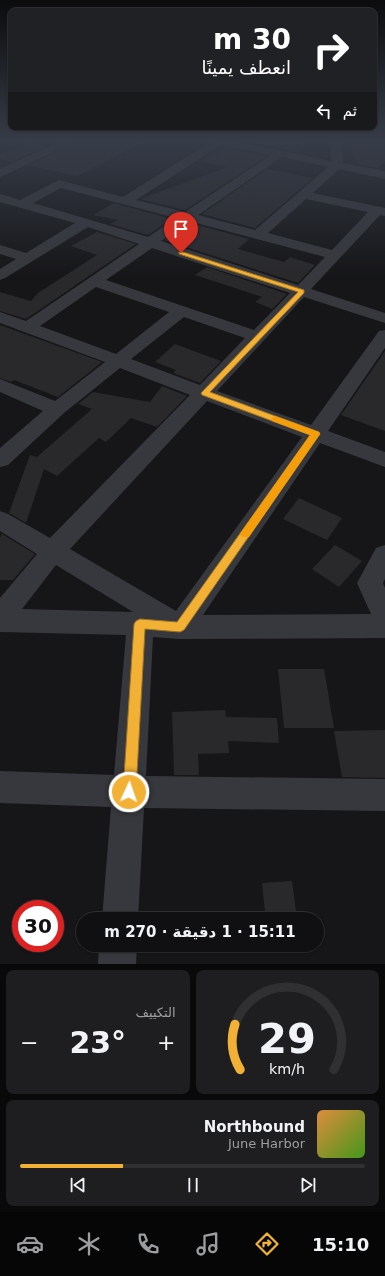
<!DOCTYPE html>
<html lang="ar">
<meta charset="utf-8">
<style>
:root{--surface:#101012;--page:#1e1e20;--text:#f1f3f6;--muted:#9c9d9f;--line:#303032;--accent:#f2b134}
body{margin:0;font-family:"DejaVu Sans",Vazirmatn,sans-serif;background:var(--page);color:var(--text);direction:rtl;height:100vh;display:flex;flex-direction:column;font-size:15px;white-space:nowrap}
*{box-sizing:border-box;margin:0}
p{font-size:13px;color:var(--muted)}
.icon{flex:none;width:22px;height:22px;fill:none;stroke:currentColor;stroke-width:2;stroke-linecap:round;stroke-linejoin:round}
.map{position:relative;height:964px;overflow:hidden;direction:ltr}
.details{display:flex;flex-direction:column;gap:6px;padding:6px;background:#09090a;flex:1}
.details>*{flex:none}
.top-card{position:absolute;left:8px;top:8px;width:369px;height:122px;border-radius:8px;box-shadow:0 1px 3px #0004,0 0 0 1px var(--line);direction:rtl;background:#202124;color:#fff;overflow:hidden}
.speed{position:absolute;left:12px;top:900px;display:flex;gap:8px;font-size:20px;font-weight:700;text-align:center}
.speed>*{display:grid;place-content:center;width:52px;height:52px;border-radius:50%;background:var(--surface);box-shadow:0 1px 3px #0004,0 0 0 1px var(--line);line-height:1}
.speed .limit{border:6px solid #d22;background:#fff;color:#111}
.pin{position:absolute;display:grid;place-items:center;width:34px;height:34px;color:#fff;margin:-41px -17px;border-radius:50% 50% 50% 0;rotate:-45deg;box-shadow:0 0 4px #0007}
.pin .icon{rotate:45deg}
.me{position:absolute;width:44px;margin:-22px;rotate:3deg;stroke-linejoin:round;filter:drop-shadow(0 0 3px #0008)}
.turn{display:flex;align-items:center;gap:14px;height:84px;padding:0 20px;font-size:18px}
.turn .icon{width:52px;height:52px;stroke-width:2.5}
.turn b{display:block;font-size:28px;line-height:34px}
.then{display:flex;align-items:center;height:38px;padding:0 20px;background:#0003;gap:8px;font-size:15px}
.big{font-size:30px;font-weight:800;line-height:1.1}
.details .widget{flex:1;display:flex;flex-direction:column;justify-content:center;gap:6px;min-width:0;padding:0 14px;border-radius:8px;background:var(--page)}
.details .dial{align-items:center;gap:0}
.dial svg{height:104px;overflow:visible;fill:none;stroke:var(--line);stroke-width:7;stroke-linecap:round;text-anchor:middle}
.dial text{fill:var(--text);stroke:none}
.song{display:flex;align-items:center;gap:12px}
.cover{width:48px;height:48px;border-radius:6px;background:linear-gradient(135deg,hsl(30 70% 55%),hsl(100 70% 35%))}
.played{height:4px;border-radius:2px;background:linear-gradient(90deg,var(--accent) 30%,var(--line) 30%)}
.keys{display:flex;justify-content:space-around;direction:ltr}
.heat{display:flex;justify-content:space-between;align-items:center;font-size:22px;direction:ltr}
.details .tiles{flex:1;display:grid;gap:6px;grid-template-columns:1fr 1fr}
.widget:last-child{grid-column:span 2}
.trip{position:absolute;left:76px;top:912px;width:248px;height:40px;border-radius:20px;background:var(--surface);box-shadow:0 1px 3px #0004,0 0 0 1px var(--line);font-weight:800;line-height:40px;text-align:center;direction:rtl}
.menu{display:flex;height:64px;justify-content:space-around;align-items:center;background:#060607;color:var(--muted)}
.menu .icon{width:28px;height:28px}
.menu .selected{color:var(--accent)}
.menu b{font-size:18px;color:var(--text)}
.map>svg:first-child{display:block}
.building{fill:#29292c}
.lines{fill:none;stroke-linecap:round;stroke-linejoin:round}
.minor{fill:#37383d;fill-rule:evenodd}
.route{fill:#f2b134;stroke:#9d7322}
.slow{fill:#f59e0b}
</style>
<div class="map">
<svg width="385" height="964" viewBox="0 0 385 964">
<rect width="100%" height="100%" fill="#161618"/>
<g class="building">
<polygon points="75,141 146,141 77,176 29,165 74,144"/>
<polygon points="241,141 315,141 296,152"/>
<polygon points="30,142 46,146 12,162 0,159 0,155"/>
<polygon points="348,144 385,146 385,161 378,168 357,164"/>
<polygon points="227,148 267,156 185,210 140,199 228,167 200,161"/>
<polygon points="267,169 313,178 255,228 202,214"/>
<polygon points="114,203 172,219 148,235 110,224 118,220 93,215"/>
<polygon points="189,223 249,239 238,249 284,262 290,257 315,265 298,283 164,240"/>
<polygon points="97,232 136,244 26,319 0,311 0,292 31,301 38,293 97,255 71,246"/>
<polygon points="207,267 287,294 272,309 255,302 262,297 195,275"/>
<polygon points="0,325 102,362 58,397 14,380 11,382 0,378"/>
<polygon points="175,344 221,361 200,383 173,373 176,370 155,362"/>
<polygon points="385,351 385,431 341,415"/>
<polygon points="162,386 187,396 157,427 131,418 106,442 99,438 57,476 44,469 26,523 9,513 30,455 37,457 92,409 78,404 93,392 150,402"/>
<polygon points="299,498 342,518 327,540 283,519"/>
<polygon points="2,534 35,554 13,580 0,580 0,538"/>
<polygon points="335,545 362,561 339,587 312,569"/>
<polygon points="278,669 324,669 334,728 284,728"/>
<polygon points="225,710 226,717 277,718 279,743 228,741 229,753 198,754 199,775 174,775 172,712"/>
<polygon points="385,730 385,778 342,777 334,731"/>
<polygon points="292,881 296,911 265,912 262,883"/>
</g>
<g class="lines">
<g class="minor">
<polygon points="61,141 74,141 73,143 0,177 0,169"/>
<path d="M212,141h21l98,20v-20h10l2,22 42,8v8l-46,-10 -26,24 72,15v8l-5,-1 -69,74 74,24v10l-81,-26 -87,94 94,34 68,-94 6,-1v18l-57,83 57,21v15l-65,-24 -117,172 168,-1 -14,-31 19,-35 9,-3v34l-2,4 2,5v50l-205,1 -27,-2 -7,139 239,3v32l-241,-3 -6,111h-36l9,-112 -111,-4v-32l114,4 12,-140 -126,-3v-34l37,-44 -37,-23v-20l8,3 42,24 140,-143 -70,-27 -56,45 -56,52 -8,2v-19l43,-37 -43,-19v-13l55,22 50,-39 -105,-39v-11l26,9 113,-77 -51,-17 -83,51 -5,2v-11l16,-10 -16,-5v-9l26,8 49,-30 -75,-21v-8l20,6 39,-20 64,17zM221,145l50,10 -86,57 -49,-12zM282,157l46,10 -73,63 -57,-15zM61,188l115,30 -28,19 -115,-34zM306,199l62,13 -36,38 -64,-17zM189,221l136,36 -27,28 -137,-44zM152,248l138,45 -36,37 -148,-50zM96,287l73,25 -53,42 -76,-28zM184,317l61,21 -45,47 -69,-26zM207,401l95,36 -126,174 -106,-62zM56,565l77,47 -111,-3z"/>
<polygon points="99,945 137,945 136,964 98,964"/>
</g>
</g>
<linearGradient id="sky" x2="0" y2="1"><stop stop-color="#0c0c0d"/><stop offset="0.51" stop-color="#363c48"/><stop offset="1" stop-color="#363c48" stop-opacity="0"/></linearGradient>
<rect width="385" height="276" fill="url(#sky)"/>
<polygon class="route" points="179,252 183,252 304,290 304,293 210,392 319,432 320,434 184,630 180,632 145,629 136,792 134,797 129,799 125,797 123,792 134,624 136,621 140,619 177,622 310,435 202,395 201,393 298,292 179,254"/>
<polygon class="slow" points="275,416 319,432 320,434 249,537 242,537 240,534 242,531 310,435 272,421 271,419"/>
</svg>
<div class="speed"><div class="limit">30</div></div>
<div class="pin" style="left:181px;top:253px;background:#d93025"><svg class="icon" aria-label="arrive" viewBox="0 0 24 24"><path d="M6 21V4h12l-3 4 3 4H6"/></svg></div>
<svg class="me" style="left:129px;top:792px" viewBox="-20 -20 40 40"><circle r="17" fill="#f2b134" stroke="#fff" stroke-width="3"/><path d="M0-11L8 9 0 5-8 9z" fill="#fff"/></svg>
<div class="trip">15:11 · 1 دقيقة · 270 m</div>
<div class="top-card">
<div class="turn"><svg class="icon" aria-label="right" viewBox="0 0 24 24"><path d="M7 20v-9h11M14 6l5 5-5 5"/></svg><div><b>30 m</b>انعطف يمينًا</div></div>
<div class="then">ثم<svg class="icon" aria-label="left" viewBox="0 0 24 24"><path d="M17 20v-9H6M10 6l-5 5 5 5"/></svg></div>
</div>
</div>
<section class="details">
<div class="tiles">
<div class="widget dial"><svg viewBox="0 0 100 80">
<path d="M14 69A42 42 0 1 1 86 69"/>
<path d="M14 69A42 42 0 0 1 10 34" stroke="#f2b134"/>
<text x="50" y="56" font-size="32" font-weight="700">29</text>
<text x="50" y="72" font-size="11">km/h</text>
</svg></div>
<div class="widget"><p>التكييف</p>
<div class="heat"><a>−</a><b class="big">23°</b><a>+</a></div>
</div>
<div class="widget">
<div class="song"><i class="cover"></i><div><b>Northbound</b><p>June Harbor</p></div></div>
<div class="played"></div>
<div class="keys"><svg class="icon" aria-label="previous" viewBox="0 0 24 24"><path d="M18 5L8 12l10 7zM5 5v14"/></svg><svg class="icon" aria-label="pause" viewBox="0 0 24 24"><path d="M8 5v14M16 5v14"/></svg><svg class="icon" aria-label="next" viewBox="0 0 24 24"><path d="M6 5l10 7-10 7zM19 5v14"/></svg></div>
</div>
</div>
</section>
<nav class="menu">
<b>15:10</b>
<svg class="icon selected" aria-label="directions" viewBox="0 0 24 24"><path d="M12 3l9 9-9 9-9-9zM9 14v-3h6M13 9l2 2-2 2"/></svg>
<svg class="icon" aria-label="music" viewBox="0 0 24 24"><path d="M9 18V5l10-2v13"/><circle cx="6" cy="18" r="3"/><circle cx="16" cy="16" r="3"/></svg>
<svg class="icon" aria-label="phone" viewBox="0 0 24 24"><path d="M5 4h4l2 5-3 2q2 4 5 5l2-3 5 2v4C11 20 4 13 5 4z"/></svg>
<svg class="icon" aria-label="climate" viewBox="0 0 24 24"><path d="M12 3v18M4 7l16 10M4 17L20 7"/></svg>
<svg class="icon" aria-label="car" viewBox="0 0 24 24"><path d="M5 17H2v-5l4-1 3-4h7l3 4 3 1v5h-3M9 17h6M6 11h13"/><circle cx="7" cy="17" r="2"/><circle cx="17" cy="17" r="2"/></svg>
</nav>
